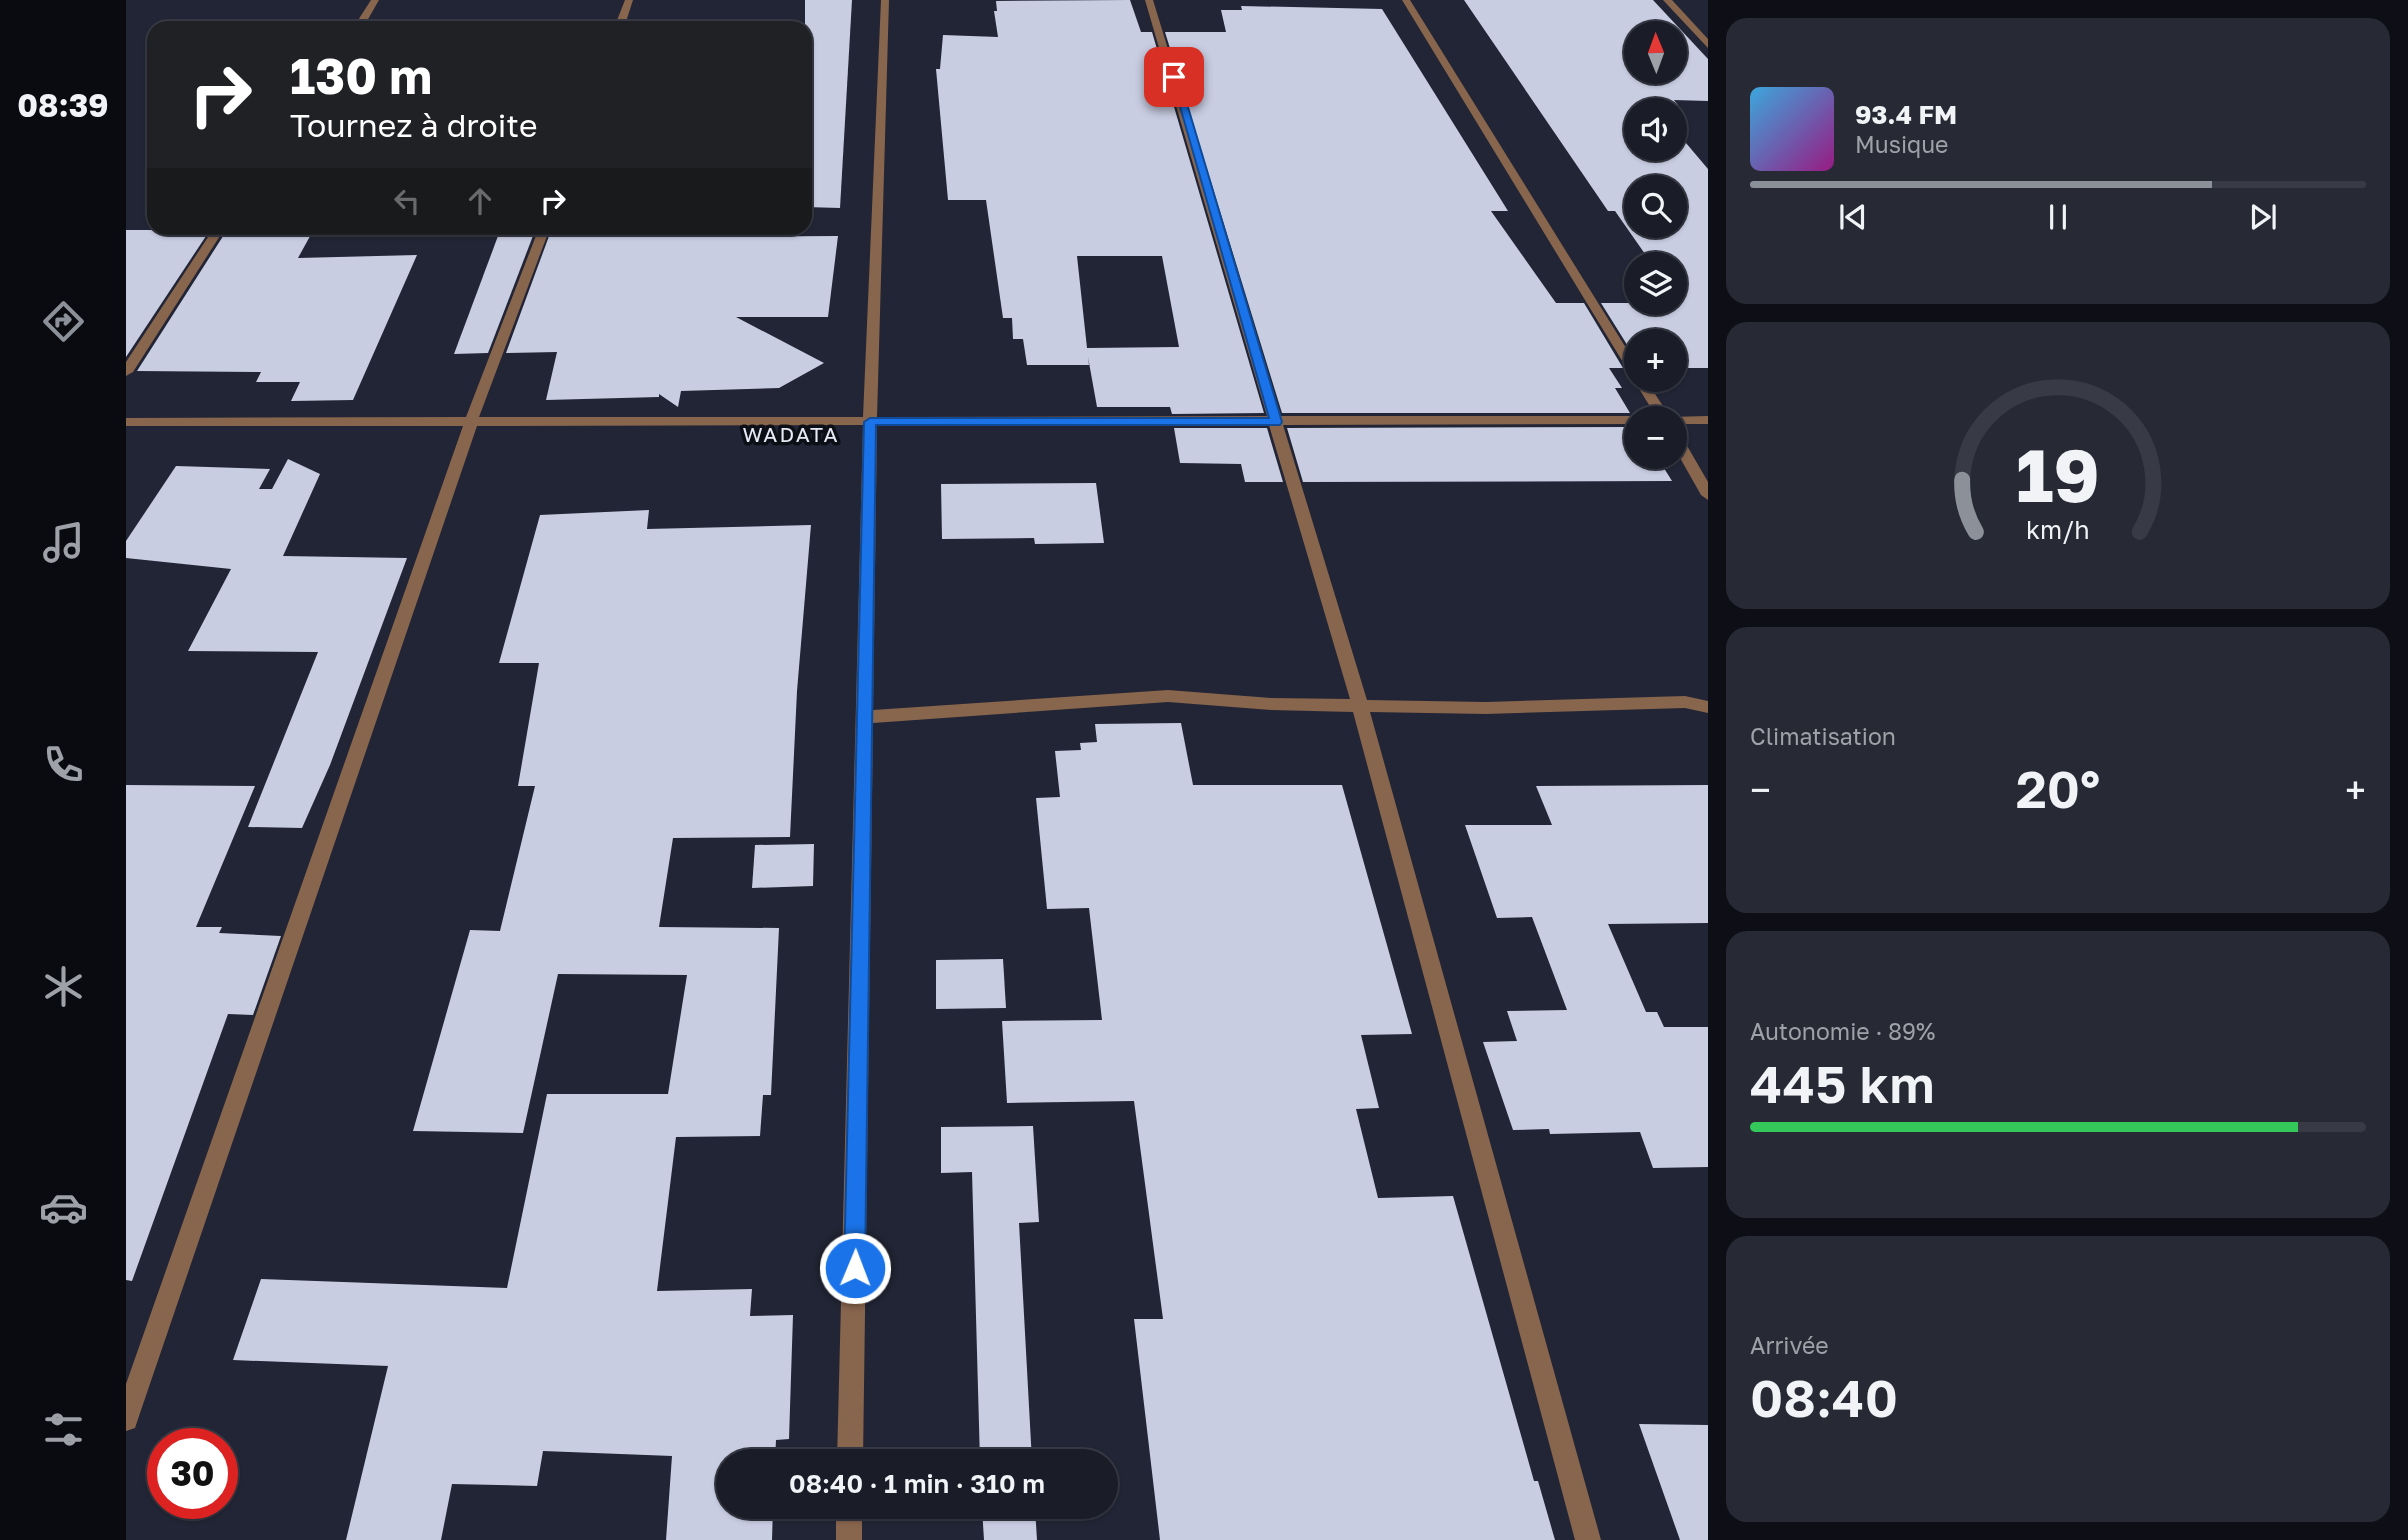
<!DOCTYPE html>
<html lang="fr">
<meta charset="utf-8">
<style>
:root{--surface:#1a1c28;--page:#272934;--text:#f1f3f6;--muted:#9fa1a8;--line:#383a45;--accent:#8c9099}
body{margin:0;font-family:"Golos Text",sans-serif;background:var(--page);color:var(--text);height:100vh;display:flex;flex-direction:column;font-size:26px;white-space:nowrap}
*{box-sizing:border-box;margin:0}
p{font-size:23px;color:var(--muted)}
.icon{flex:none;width:38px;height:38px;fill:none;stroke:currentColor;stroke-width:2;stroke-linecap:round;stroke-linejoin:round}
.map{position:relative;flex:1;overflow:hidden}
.sheet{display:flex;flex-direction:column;gap:18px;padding:18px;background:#0e0f16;width:700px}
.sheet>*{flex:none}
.banner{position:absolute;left:21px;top:21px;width:665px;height:214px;border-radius:21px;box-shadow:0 2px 5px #0004,0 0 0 2px var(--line);background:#202124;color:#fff;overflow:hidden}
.needle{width:46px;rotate:359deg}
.controls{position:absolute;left:1498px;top:21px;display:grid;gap:14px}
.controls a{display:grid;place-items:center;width:63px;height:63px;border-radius:50%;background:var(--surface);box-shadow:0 2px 5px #0004,0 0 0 2px var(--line);font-size:35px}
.speed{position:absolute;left:21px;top:1428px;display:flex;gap:14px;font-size:35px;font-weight:700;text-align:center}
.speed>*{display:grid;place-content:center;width:91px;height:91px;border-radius:50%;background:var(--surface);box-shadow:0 2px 5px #0004,0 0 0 2px var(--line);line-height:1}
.speed .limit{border:10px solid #d22;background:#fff;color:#111}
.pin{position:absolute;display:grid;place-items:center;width:60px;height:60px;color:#fff;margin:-30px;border-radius:14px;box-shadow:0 4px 10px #0006}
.me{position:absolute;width:77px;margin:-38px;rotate:1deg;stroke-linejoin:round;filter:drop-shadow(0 0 5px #0008)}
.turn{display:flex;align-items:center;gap:24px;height:147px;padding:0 28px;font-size:32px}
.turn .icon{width:91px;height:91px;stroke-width:2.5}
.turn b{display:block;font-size:49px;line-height:60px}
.lanes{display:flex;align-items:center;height:66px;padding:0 28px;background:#0003;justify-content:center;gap:35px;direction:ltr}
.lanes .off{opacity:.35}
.big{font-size:52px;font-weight:600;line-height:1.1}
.sheet .widget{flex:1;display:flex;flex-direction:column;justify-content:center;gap:10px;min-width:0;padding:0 24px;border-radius:21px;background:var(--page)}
.sheet .dial{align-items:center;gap:0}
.dial svg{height:182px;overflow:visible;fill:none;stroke:var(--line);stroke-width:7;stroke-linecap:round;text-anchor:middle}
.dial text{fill:var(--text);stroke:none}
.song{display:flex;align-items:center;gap:21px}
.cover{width:84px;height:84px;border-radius:10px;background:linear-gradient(135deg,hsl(200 70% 55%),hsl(310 70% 35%))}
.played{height:7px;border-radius:4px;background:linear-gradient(90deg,var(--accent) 75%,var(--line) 75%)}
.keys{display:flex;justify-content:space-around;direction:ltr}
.heat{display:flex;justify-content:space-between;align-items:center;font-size:38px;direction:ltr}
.charge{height:10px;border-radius:5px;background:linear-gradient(90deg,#34c759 89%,var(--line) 0)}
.trip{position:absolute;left:590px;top:1449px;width:402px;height:70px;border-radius:35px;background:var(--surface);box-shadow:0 2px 5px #0004,0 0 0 2px var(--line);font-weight:600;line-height:70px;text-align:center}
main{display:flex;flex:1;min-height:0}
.menu{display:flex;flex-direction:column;width:126px;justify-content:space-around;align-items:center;background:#0a0b10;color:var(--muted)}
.menu .icon{width:49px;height:49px}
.menu .on{color:var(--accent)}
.menu b{font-size:32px;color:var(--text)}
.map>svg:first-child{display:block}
.building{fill:#c8cde2;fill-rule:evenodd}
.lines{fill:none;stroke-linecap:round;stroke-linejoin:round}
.minor{fill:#88654d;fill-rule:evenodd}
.route{fill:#1a73e8;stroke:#114b97;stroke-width:2}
.labels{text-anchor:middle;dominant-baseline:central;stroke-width:7;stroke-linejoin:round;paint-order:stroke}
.far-quarter-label{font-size:21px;letter-spacing:2px;fill:#e7eaf5;stroke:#0d0f16}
</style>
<main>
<nav class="menu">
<b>08:39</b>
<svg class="icon on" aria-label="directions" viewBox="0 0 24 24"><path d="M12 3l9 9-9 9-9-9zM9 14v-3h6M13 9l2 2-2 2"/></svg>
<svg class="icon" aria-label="music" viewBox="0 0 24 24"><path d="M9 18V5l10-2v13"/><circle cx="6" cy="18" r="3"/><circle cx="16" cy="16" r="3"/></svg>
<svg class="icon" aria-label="phone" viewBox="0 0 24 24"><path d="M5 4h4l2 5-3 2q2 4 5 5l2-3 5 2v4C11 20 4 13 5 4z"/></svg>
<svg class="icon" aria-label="climate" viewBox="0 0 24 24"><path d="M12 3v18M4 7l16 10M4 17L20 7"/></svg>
<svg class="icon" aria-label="car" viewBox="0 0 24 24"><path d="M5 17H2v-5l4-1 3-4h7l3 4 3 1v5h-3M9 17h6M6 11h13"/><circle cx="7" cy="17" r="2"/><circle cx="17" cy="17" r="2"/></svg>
<svg class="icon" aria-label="filters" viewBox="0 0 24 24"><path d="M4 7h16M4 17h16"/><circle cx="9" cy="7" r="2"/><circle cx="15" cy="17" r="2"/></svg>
</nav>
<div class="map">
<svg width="1582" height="1540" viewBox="0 0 1582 1540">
<rect width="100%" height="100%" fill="#222535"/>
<g class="building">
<polygon points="679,0 726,0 714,208 679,207"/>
<path d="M1004,0l11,32h11l112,381 -92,1 -2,-7h-73l-9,-50 1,8h-62l-4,-26h-10l-1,-21h-9l-17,-118h-38l-12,-131h4l3,-34 55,2 -4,-26h3l-1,-10zM951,256h85l17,91 -92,1z"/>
<path d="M1338,0h189l55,59v42l-34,-1 4,5h-10l5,5h-37v39h39v-19l33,39v199h-33v-27h-39v18l-35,-56h78l-4,-6v-33h-23l-37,-53h-7zM1510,33h39v39h-39zM1510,187h39v39h-39z"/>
<polygon points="1115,6 1256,9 1382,211 1365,211 1430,303 1458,303 1497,368 1483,368 1496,388 1489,388 1504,413 1156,413 1039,32 1100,32 1095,10 1116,10"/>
<polygon points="375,228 410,228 362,353 328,354"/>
<polygon points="426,228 583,228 581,237 712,236 702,317 610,317 698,363 653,388 555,391 552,407 533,394 533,397 420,400 431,352 380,353"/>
<polygon points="188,229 172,258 291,255 227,400 165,401 174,382 130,382 135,372 11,371 101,230"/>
<polygon points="0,230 84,230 0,357"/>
<polygon points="1510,427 1510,457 1531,457 1546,481 1177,482 1161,428"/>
<polygon points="1048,428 1141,428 1157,482 1119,482 1115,464 1054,463"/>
<polygon points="162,459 194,474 157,556 281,558 204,765 176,828 122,827 192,652 62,651 105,569 0,558 0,541 50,466 144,469 133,489 146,489"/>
<polygon points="970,483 978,543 909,544 908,538 816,539 815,484"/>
<polygon points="523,510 521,529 685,525 671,691 664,837 547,838 533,927 653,928 645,1095 637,1095 634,1136 550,1137 531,1291 626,1289 624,1316 667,1315 663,1439 650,1440 649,1461 602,1461 602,1507 647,1507 646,1540 540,1540 546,1456 417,1451 411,1486 326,1484 315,1540 220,1540 262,1366 107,1360 135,1279 381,1288 421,1094 542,1094 561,975 432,974 397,1133 287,1131 344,930 374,931 409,786 392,786 413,663 373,663 414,515"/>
<polygon points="1055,723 1067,785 1216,785 1286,1034 1235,1035 1253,1108 1230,1109 1252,1198 1327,1196 1408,1481 1412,1481 1429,1540 1034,1540 1008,1319 1037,1319 1008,1101 881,1103 876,1021 976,1020 963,908 921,909 910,798 934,797 929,751 955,750 954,743 971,742 969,724"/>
<polygon points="0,785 129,786 70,927 96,927 93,933 155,936 127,1015 102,1014 6,1281 0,1280"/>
<polygon points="1582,785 1582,923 1482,924 1520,1012 1531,1012 1538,1027 1582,1027 1582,1167 1527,1168 1514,1132 1424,1134 1423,1129 1387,1130 1357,1042 1391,1041 1381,1011 1441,1010 1406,917 1371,918 1339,825 1426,825 1410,786"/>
<polygon points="688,844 687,886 626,888 629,845"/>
<polygon points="877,959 880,1008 810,1009 810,960"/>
<polygon points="907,1126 913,1222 893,1223 906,1461 854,1461 846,1172 815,1173 815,1127"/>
<polygon points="1513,1424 1582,1425 1582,1540 1554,1540"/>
<polygon points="856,1507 909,1507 911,1540 858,1540"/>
</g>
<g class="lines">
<g class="minor">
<polygon points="245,0 253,0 237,28 227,28"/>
<polygon points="499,0 507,0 498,28 488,28"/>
<path d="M755,0h8l-12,417 390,-1 -122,-416h8l127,416h356l6,2h-6v6l-353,1 84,275 119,2 199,-6 23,5v12l-23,-5 -199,6 -116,-2 231,828h-26l-222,-828 -82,-2 -103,-8 -295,21 -10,738h-26l26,-1036 -386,1 -339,993 -3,9 -9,3v-47l337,-958h-337v-8l340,-1 73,-189h11l-71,189h384zM751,425h392l81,274 -79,-1 -103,-8 -295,20z"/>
<polygon points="1276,0 1284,0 1510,364 1510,380 1520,380 1544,417 1582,416 1582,424 1549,424 1549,418 1531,418"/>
<polygon points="1537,0 1546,0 1582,39 1582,48"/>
<polygon points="88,228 99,228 7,372 0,376 0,362"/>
<polygon points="1549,433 1556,437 1582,482 1582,500 1575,495 1549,449"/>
<rect x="710" y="1507" width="26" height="33"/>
</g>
</g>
<polygon class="route" points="1045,75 1053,77 1156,422 1154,425 750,425 739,1268 736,1276 729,1279 721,1276 718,1268 738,422 744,418 1143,418"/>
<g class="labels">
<g class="far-quarter-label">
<text x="665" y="434">WADATA</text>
</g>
</g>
</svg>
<div class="controls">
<a><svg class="needle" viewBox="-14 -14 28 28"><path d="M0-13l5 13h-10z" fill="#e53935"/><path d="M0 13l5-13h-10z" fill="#9fa1a8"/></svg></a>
<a><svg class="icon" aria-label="sound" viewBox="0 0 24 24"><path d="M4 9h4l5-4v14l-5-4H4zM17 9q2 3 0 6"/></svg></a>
<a><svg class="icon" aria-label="search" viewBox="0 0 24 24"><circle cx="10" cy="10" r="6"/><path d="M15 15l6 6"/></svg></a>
<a><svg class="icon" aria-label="layers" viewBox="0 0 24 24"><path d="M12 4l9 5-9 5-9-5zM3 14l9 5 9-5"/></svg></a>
<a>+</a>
<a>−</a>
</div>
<div class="speed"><div class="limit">30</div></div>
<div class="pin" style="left:1048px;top:77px;background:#d93025"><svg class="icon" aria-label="arrive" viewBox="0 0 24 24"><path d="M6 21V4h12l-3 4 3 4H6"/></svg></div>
<svg class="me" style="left:729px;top:1268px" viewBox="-20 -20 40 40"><circle r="17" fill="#1a73e8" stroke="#fff" stroke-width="3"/><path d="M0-11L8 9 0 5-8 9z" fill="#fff"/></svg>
<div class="trip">08:40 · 1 min · 310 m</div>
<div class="banner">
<div class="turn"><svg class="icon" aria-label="right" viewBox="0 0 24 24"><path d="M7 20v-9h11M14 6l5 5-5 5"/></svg><div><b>130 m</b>Tournez à droite</div></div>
<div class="lanes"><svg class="icon off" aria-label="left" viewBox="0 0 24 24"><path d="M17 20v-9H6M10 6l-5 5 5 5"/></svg><svg class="icon off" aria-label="ahead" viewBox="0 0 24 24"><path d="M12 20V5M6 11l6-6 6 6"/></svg><svg class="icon" aria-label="right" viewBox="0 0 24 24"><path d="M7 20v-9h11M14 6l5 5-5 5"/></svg></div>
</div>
</div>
<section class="sheet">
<div class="widget">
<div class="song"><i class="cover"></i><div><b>93.4 FM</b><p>Musique</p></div></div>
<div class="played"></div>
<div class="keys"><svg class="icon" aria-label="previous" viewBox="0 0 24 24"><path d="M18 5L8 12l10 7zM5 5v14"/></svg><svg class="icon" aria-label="pause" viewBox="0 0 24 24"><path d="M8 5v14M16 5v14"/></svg><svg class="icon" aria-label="next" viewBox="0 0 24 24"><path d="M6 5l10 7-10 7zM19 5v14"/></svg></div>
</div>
<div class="widget dial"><svg viewBox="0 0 100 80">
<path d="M14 69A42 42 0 1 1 86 69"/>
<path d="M14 69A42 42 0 0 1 8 46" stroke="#8c9099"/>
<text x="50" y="56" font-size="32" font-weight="700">19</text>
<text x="50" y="72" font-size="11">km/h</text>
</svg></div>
<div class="widget"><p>Climatisation</p>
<div class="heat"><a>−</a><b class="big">20°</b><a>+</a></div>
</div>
<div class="widget"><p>Autonomie · 89%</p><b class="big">445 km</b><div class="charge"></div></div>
<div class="widget"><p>Arrivée</p><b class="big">08:40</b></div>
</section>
</main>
